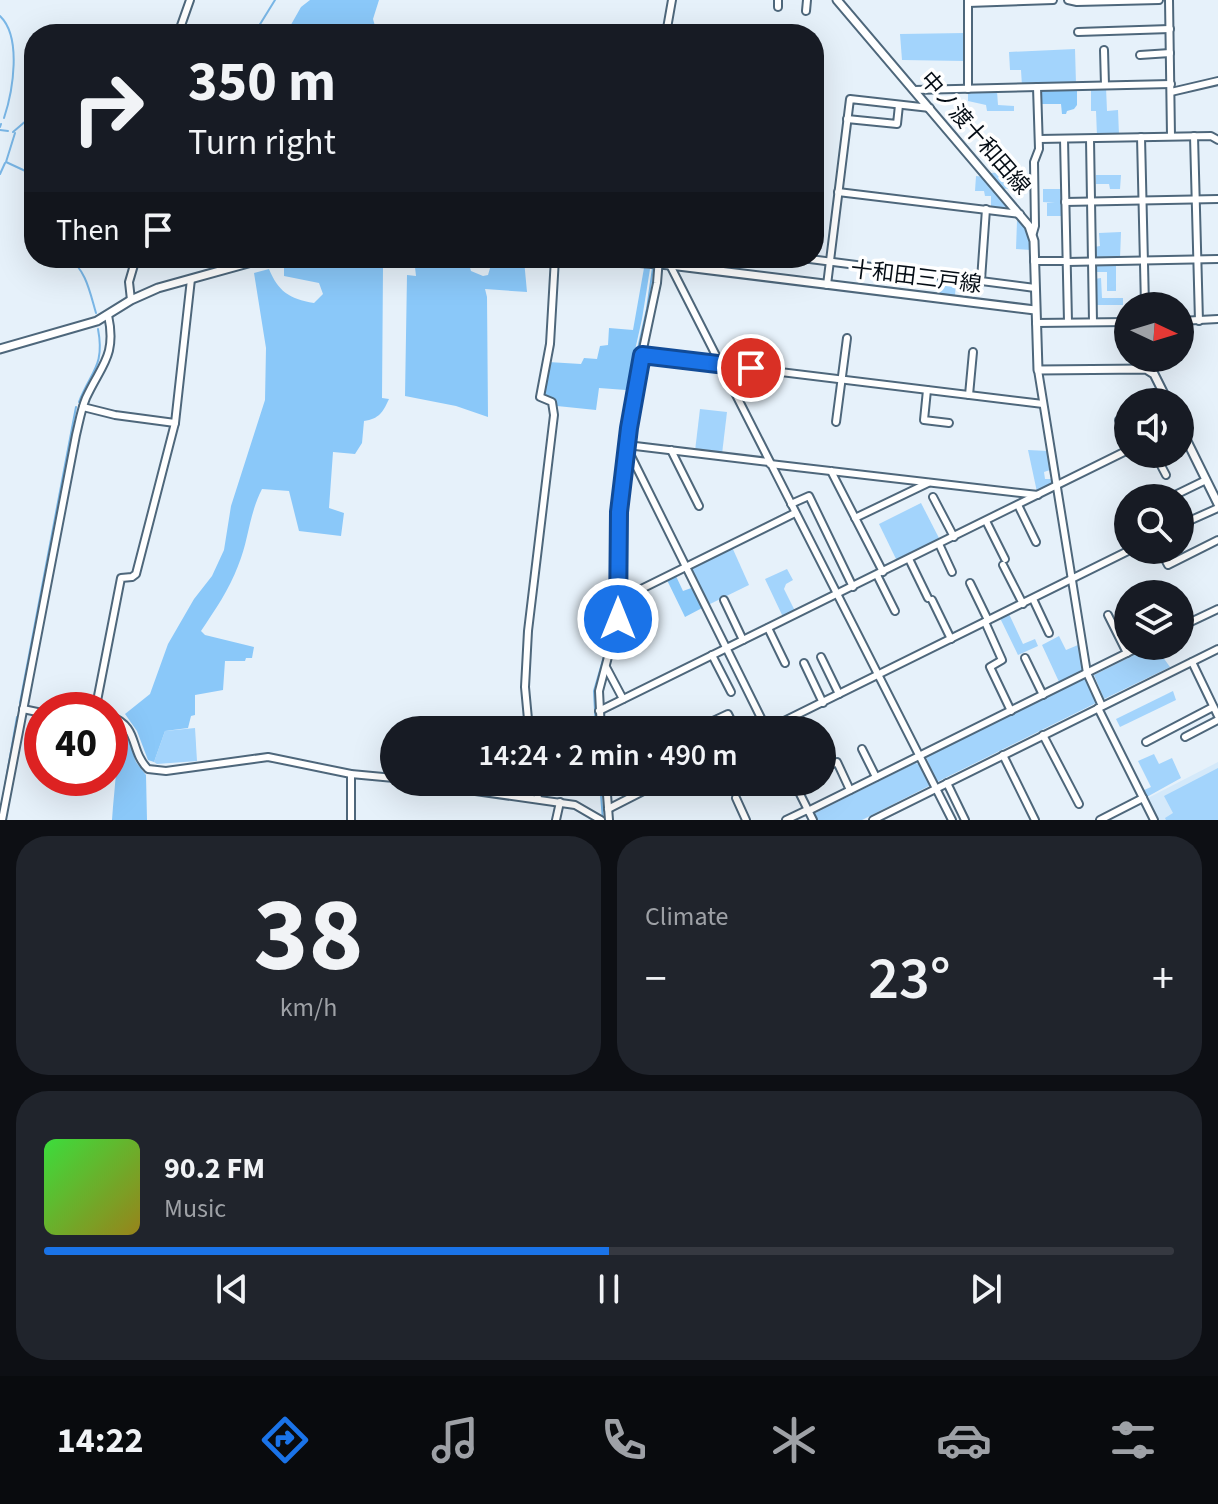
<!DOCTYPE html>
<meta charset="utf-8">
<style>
:root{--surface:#171b24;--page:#20242c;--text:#f1f3f6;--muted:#9ea1a6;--line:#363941;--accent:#1a73e8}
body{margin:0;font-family:"Source Sans 3","Noto Sans JP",sans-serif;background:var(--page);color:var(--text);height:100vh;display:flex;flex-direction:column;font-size:30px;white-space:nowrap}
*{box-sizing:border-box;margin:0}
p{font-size:26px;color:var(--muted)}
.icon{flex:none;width:44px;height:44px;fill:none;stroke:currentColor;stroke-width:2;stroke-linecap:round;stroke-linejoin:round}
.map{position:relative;height:820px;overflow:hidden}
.details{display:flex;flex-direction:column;gap:16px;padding:16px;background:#0d0f14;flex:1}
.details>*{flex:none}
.banner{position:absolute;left:24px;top:24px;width:800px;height:244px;border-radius:32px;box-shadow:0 8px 32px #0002;background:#171b24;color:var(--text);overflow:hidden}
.needle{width:52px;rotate:94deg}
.buttons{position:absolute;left:1114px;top:292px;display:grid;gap:16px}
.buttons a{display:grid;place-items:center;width:80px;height:80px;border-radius:50%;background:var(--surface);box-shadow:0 8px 32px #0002;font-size:40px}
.speed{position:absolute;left:24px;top:692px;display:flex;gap:16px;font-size:40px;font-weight:700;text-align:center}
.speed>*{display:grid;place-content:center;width:104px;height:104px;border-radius:50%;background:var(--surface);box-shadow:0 8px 32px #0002;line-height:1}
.speed .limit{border:12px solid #d22;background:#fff;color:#111}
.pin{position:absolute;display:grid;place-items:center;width:68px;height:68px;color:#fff;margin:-34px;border:4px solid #fff;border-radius:50%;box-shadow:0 2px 8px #0007}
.me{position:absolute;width:88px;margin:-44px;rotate:0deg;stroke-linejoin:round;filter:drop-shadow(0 0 6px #0008)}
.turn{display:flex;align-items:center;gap:28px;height:168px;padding:0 32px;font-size:36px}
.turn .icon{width:104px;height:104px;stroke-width:2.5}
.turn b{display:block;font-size:56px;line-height:68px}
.then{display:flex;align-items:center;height:76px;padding:0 32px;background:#0003;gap:16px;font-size:30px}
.big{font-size:60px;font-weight:600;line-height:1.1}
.details .card{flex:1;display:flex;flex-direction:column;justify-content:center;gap:12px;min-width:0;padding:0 28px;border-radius:32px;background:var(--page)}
.details .dial{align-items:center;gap:0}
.dial b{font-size:104px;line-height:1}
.song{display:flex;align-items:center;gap:24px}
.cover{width:96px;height:96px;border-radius:12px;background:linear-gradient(135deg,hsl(120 70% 55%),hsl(50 70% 35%))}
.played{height:8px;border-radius:4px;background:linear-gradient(90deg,var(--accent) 50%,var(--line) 50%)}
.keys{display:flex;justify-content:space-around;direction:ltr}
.heat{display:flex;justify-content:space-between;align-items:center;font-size:44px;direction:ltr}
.details .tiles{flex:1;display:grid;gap:16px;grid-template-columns:1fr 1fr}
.card:last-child{grid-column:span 2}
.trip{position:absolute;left:380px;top:716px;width:456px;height:80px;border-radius:40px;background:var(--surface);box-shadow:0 8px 32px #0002;font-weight:600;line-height:80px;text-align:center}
.tab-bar{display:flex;height:128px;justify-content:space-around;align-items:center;background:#090b0e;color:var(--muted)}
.tab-bar .icon{width:56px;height:56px}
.tab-bar .active{color:var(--accent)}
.tab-bar b{font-size:36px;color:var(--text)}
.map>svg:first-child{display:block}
.built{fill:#d4e9fa}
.green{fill:#a3d4fc}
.forest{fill:#8ac8f9}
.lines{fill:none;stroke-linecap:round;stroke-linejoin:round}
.stream{stroke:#79b6e6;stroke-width:2}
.minor-casing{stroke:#4e677b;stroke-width:10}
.major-casing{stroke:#4e677b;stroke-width:11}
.minor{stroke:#fff;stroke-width:6}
.major{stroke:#fff;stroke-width:7}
.route-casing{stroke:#114b97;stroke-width:20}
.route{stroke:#1a73e8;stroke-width:14}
.labels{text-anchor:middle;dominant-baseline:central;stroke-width:7;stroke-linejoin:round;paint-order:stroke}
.street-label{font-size:22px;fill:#050d15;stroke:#fff}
</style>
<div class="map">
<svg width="1218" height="820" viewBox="0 0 1218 820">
<rect width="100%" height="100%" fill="#e6f1fa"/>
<polygon class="built" points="1218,762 1218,820 1157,820 1146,799"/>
<g class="green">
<polygon points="965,33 965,61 902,60 900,34"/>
<polygon points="1075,49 1076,84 1022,86 1021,70 1010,70 1009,52"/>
<polygon points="1106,87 1107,111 1118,110 1119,135 1097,136 1096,111 1091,111 1091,88"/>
<polygon points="997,91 998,105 1014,106 1014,111 987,111 986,105 968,101 968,92"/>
<polygon points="1009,172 1013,188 1003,189 990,173"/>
<polygon points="1096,175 1121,175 1120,189 1110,189 1109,184 1096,184"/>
<polygon points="976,176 985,177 1013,210 991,208 991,196 985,196 984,191 975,191"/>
<polygon points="1043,189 1062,189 1062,216 1047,216 1047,203 1055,203 1043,202"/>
<polygon points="1017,221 1022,221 1027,229 1031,250 1016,249"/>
<polygon points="1121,232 1120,259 1094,260 1094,247 1100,246 1099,233"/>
<polygon points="1095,264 1116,264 1116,291 1107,291 1107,272 1095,272"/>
<polygon points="923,276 956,280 955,296 939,295 940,285 923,283"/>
<polygon points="1101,278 1102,298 1123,298 1123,305 1095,305 1094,279"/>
<polygon points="700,409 727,412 722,454 695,451"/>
<polygon points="1028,450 1048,451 1050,470 1044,472 1045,479 1051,479 1051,484 1037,492"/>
<polygon points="921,503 940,540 897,561 879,524"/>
<polygon points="732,547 749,585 708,605 690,568"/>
<polygon points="787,569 793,580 786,584 784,589 795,611 783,617 765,579"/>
<polygon points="1009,614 1023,644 1035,639 1038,646 1018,655 1000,618"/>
<polygon points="1059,636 1066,650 1078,645 1084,673 1060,684 1042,645"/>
<polygon points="1152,646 1155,646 1170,667 1104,699 1094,675"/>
<polygon points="1085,677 1096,703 937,782 926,757"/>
<polygon points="1173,691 1176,700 1120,727 1116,719"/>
<polygon points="195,728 197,761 157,764 154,762 165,731"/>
<polygon points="1154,754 1159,764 1172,758 1181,778 1145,798 1142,791 1151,787 1138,761"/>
<polygon points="915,763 919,764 931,785 862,820 816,820 815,813"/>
<polygon points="1218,768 1218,820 1166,820 1165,818 1173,813 1164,796"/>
</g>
<g class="forest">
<polygon points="310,0 379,0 373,19 375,26 381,27 378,34 295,34 288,30 301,7"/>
<polygon points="1077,89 1077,105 1074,109 1067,111 1066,114 1062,114 1061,104 1040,104 1040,90"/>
<path d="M310,258h55l18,9 -1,131 7,1c-6,13 -10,20 -25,22l-2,22 -7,11 -22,-2 -4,56 15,5 -3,23 -42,-5 -10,-40 -27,-2c-14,28 -13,51 -24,77 -9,24 -23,44 -37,65l4,4 49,12 -2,11h-6l-1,3h-20l-2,29 -28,5v20l-4,1 -3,12 -23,3 -11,31 -6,-2 -11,-29 -12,-17 25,-20 18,-50 26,-45 18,-23 12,-26 7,-44 34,-106 1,-52 -12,-75 15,-4c9,22 20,30 45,34l9,-9 -4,-11 -35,-7v-11z"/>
<polygon points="414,258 467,258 471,271 483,276 488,275 493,258 524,260 527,292 485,289 487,297 488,417 456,406 405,396 407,275 416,276"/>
<polygon points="644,268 650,269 642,319 626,390 599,388 596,410 557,406 552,398 543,396 548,362 581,364 584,358 597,359 600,346 608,345 609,328 633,330"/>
<polygon points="675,574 683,591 694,587 704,607 685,617 666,578"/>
<path d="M114,725l12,7 10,30 10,13 1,45h-35c2,-32 8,-65 2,-95z"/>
</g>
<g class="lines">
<g class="stream">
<path d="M0,16c22,21 13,75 4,102"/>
<polyline points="254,34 275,0"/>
<polyline points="0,127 1,124"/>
<polyline points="0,130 8,131"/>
<polyline points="13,132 34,114"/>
<polyline points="15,133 6,162 34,175"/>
<polyline points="0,174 5,163"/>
<path d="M68,258c18,11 22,35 28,55"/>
<path d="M79,402c12,-31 26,-36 19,-73"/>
<polyline points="613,621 614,517 634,366 647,309 653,268"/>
<polyline points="20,703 76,407"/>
<polyline points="596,730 594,691 611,632"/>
<polyline points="600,782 603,820"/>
<polyline points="0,814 17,717"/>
</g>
<defs>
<g id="minor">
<polyline points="1068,0 1077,2 1159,0"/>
<polyline points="1169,0 1171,136"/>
<polyline points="968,3 1053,0"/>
<polyline points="778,7 778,0"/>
<polyline points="806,11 807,0"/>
<polyline points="1078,32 1170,29"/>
<polyline points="178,34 190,0"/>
<polyline points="666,34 672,0"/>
<polyline points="1104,50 1105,85"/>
<polyline points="1140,55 1170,53"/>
<polyline points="968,89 968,0"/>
<polyline points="914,90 1171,84"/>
<polyline points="1171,92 1218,81"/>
<polyline points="847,119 897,124 899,105"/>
<polyline points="1194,136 1199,321"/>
<polyline points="1141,137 1145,306"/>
<polyline points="1039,139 1211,136 1218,140"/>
<polyline points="1064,139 1068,322"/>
<polyline points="1090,139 1093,322"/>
<polyline points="838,192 1020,214"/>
<polyline points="1065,202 1218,199"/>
<polyline points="1033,233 1035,226 1034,162 1039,149 1037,87"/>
<polyline points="802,258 1035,288"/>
<polyline points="1034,261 1067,261"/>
<polyline points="1067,262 1218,259"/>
<polyline points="670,265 952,820"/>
<polyline points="981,280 986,209"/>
<polyline points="827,285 850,99 930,108"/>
<polyline points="131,300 129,282 136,258"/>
<polyline points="1180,321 1218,319"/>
<polyline points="1036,323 1128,322"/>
<polyline points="642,355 1043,404"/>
<polyline points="1146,358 1146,369"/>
<polyline points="1038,370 1087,673 1102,706"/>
<polyline points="927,390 924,420 949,423"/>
<polyline points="969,395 973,352"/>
<polyline points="1153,402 1165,396"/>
<polyline points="83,407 115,415 175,423"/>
<polyline points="1119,420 1128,415"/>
<polyline points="836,422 847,338"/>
<polyline points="627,445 769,462"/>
<polyline points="626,450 631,456 767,730"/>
<polyline points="671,450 699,506"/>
<polyline points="1155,454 1166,475"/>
<polyline points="770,464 1038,495"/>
<polyline points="831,471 883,572"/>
<polyline points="933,497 954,537"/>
<polyline points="1169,498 1206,480"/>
<polyline points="791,504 809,496 853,587"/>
<polyline points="1018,505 1036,542"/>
<polyline points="855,518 928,483"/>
<polyline points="986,521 1005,559"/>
<polyline points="1180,525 1218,508"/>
<polyline points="939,544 952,572"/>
<polyline points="1160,550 1168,565 1218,540"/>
<polyline points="909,559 928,598"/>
<polyline points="1003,565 1023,604"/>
<polyline points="877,575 895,611"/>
<polyline points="970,583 988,620"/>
<polyline points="1033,599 1049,633"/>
<polyline points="619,600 795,513"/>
<polyline points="724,600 743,640"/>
<polyline points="932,600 951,639"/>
<polyline points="1108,615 1127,653"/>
<polyline points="985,622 1002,660 990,667 1011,711"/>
<polyline points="1180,627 1218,609"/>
<polyline points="768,628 785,663"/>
<polyline points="712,655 731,692"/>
<polyline points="821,657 839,694"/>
<polyline points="1025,658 1043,695"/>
<polyline points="1192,662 1218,716"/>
<polyline points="804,663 823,703"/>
<polyline points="606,667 623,699"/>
<polyline points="1098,708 1154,820"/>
<polyline points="23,709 42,713"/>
<polyline points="99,710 97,701 121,578 132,577 136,574 175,423 191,279"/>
<polyline points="599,711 1128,450"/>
<path d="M110,716c30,11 19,34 38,53l18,2 102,-14 83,17 43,4"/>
<polyline points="529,730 525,687 528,631 554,415 552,402 540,397 550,344 555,258"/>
<polyline points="601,730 599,691 618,619 619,512 626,450 636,382 657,283 659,258"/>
<polyline points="717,730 713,721 728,714 736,730"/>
<polyline points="766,730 1130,550"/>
<polyline points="1043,735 1079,804"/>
<polyline points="1185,737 1218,720"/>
<polyline points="1146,742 1213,707"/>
<polyline points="862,749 876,777"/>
<polyline points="1003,755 1035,820"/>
<polyline points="822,769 837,762 850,790"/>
<polyline points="412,782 575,805 601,820"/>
<polyline points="536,782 538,799"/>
<polyline points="606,782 609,820"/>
<polyline points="714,782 717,788 729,782"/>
<polyline points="794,782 813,820"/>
<polyline points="947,783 965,820"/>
<polyline points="736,798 746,820"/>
<polyline points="608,809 661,782"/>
<polyline points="808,811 1141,646"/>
<path d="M2,820l74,-385c3,-12 5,-25 10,-37 15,-33 31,-42 22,-83"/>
<polyline points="351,820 351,774"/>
<polyline points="556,820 560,802"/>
<polyline points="786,820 807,810"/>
<polyline points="873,820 1218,649"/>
<polyline points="1100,820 1143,798"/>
</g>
<g id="major">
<polyline points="837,0 1029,226 1034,241 1038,370 1146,369 1154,374 1168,402"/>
<polyline points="585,258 670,265 1035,310"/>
<polyline points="0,349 97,321 131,300 158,288 266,258"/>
<polyline points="1180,427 1218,504"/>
</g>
</defs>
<use href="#minor" class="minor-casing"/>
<use href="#major" class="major-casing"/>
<use href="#minor" class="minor"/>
<use href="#major" class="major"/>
</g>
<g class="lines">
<defs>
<polyline id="route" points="618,619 619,512 629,428 642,355 751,368"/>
</defs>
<use href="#route" class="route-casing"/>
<use href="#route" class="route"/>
</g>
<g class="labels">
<g class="street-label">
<text transform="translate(975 133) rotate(49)">中ノ渡十和田線</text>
<text transform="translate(916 277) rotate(7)">十和田三戸線</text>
</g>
</g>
</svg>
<div class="buttons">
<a><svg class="needle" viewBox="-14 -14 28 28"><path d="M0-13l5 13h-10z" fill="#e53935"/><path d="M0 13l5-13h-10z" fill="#9ea1a6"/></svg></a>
<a><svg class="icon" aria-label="sound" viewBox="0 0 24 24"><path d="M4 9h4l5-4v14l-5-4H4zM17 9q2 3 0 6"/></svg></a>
<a><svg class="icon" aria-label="search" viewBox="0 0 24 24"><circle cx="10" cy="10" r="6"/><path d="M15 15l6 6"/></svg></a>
<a><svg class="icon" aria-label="layers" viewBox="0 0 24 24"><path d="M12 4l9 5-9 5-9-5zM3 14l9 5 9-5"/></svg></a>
</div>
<div class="speed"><div class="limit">40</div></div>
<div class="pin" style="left:751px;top:368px;background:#d93025"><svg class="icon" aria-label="arrive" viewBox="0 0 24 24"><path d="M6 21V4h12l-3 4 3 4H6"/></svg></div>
<svg class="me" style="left:618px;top:619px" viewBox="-20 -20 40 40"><circle r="17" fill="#1a73e8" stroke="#fff" stroke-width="3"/><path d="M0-11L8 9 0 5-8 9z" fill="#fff"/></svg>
<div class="trip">14:24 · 2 min · 490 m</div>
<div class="banner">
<div class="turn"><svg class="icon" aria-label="right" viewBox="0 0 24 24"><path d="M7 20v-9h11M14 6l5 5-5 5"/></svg><div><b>350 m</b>Turn right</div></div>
<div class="then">Then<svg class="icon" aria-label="arrive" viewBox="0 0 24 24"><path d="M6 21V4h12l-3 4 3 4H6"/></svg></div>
</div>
</div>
<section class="details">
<div class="tiles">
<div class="card dial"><b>38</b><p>km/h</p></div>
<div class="card"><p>Climate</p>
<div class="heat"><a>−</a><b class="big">23°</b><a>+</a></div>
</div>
<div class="card">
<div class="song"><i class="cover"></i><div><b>90.2 FM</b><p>Music</p></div></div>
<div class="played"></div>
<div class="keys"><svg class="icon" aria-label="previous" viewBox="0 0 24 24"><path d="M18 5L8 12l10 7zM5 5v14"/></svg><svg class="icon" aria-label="pause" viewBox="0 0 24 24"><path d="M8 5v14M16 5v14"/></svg><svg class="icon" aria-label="next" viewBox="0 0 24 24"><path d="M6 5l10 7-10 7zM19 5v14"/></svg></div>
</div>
</div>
</section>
<nav class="tab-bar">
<b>14:22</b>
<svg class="icon active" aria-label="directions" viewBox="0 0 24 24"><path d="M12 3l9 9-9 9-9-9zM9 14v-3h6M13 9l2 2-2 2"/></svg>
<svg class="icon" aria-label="music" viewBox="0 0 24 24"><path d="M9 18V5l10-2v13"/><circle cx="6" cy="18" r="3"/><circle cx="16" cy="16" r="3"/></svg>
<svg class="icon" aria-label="phone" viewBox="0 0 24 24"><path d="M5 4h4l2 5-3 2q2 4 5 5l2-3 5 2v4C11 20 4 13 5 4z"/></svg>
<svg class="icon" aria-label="climate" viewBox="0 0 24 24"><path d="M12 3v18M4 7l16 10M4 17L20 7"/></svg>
<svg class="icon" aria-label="car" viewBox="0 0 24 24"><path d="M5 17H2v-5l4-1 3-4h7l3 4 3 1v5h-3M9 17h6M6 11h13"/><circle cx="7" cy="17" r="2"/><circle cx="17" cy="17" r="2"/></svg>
<svg class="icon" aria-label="filters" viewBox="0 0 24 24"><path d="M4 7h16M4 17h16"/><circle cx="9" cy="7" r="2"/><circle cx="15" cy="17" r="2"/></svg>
</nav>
